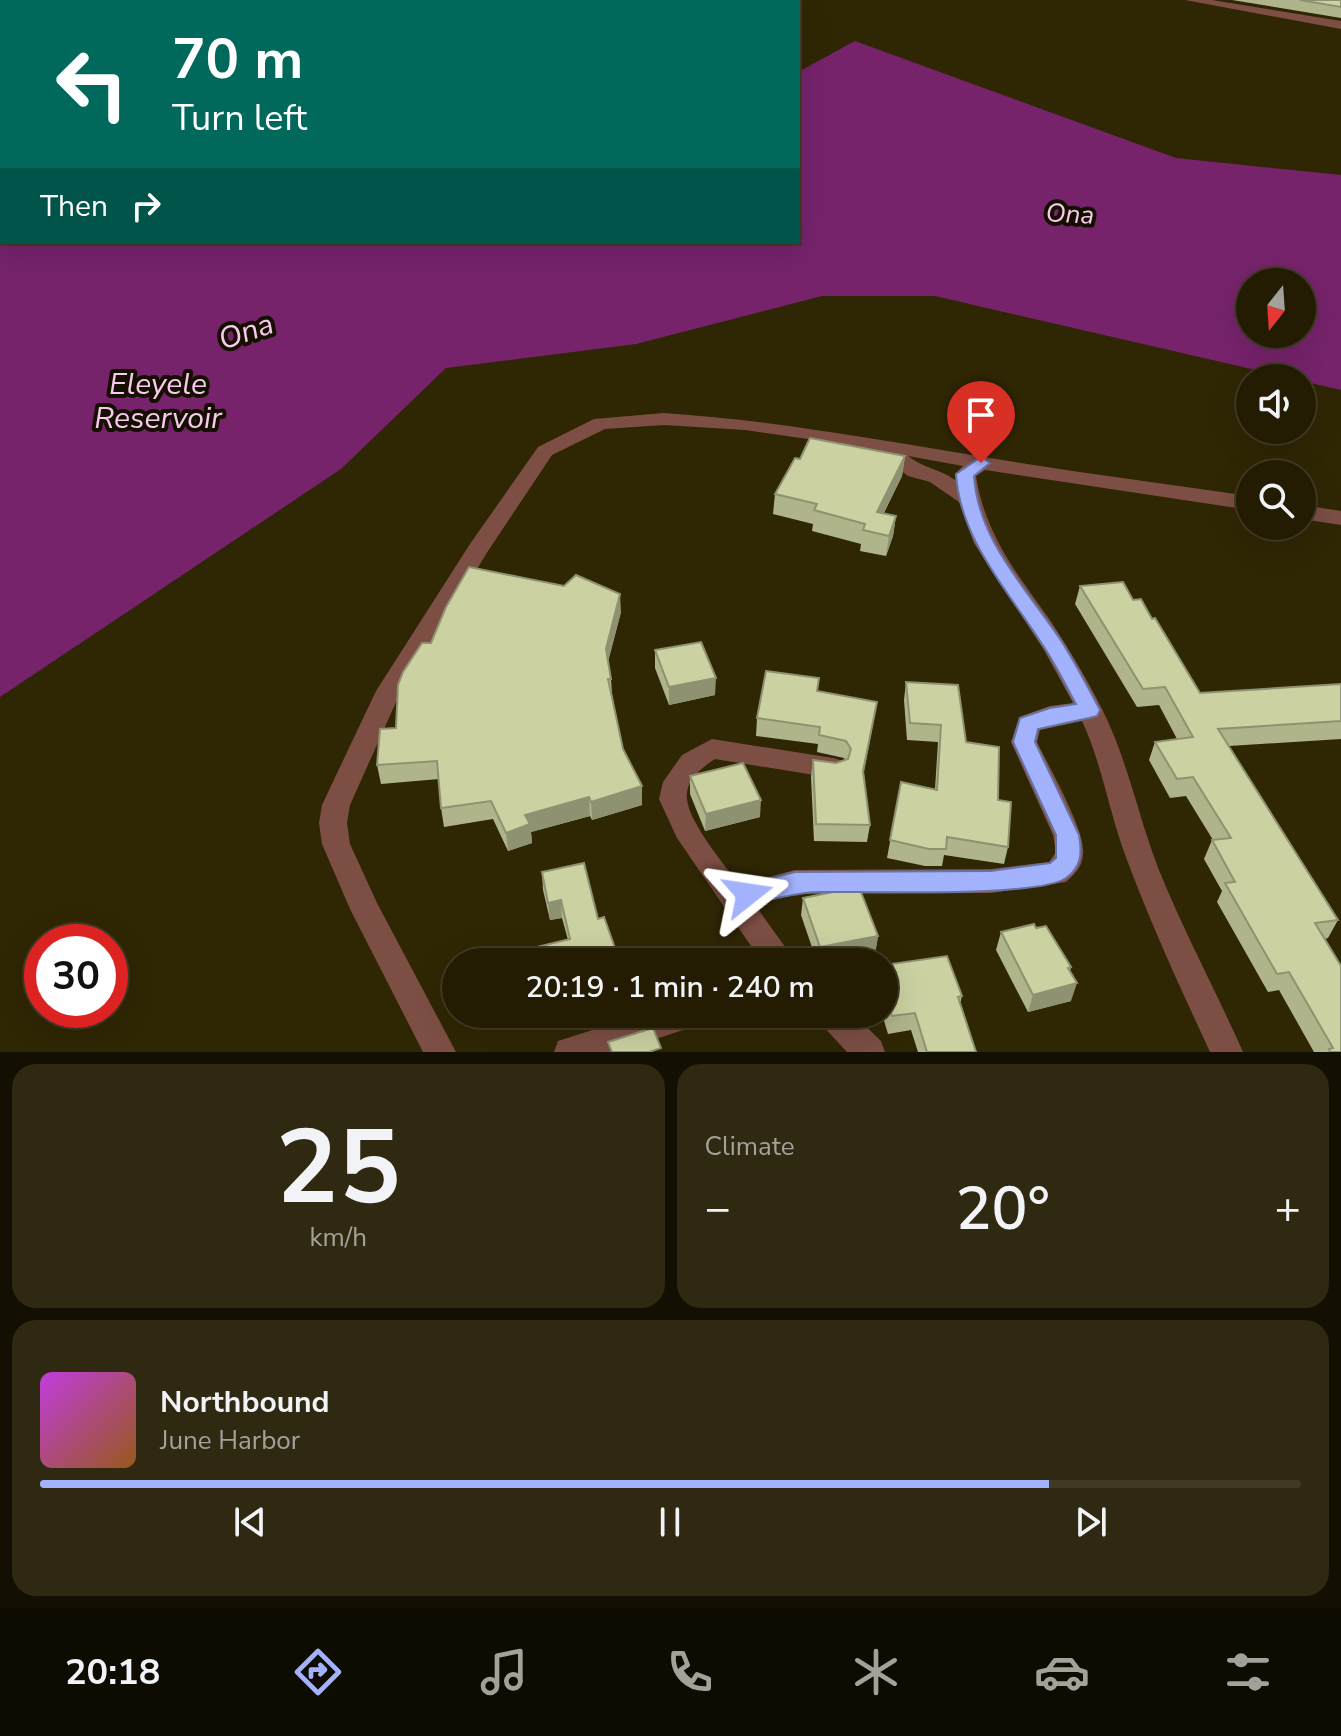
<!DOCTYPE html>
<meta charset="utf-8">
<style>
:root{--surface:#231c03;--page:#2f2912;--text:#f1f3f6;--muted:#a3a19a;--line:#403a25;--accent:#a2b2fd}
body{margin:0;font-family:"Nunito Sans",sans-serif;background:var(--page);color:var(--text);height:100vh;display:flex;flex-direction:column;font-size:30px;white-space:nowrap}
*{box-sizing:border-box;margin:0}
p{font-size:26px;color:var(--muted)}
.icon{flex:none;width:44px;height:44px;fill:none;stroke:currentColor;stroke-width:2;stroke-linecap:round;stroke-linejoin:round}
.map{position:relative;height:1052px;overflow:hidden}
.details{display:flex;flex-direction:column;gap:12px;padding:12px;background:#130f02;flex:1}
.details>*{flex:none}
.guide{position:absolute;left:0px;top:0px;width:800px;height:244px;box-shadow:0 8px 32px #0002,0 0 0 2px var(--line);background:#00695c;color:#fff;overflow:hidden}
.needle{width:52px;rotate:197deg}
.controls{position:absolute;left:1236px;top:268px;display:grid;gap:16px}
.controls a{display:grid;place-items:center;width:80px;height:80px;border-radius:50%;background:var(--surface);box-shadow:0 8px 32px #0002,0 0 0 2px var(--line);font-size:40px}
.speed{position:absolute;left:24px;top:924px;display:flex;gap:16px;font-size:40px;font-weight:700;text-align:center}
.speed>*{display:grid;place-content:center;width:104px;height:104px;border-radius:50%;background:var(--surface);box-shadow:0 8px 32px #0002,0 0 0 2px var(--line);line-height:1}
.speed .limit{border:12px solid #d22;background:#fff;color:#111}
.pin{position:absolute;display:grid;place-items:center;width:68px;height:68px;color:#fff;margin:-82px -34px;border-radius:50% 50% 50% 0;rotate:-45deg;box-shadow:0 0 8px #0007}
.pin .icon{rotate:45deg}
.me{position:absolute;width:88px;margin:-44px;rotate:75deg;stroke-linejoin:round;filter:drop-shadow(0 0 6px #0008)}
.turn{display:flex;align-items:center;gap:28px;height:168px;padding:0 40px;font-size:36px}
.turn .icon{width:104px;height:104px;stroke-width:2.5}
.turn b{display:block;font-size:56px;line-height:68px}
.then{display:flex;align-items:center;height:76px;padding:0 40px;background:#0003;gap:16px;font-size:30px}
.big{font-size:60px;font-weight:600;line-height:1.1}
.details .widget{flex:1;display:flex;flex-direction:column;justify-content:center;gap:12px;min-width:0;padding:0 28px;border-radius:24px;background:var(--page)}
.details .dial{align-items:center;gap:0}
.dial b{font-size:104px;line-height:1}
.song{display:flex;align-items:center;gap:24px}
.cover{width:96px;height:96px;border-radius:12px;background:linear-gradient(135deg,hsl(290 70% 55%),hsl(30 70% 35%))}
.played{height:8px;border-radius:4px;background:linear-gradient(90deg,var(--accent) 80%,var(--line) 80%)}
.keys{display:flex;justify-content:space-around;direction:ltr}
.heat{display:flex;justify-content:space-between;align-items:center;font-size:44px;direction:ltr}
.details .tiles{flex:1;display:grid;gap:12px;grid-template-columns:1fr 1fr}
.widget:last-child{grid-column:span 2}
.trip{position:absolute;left:442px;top:948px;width:456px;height:80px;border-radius:40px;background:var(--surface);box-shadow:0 8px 32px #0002,0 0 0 2px var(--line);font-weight:600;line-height:80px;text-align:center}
.menu{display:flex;height:128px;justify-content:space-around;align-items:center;background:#0e0b01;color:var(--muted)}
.menu .icon{width:56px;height:56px}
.menu .active{color:var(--accent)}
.menu b{font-size:36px;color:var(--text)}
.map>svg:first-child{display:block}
.water{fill:#76236b;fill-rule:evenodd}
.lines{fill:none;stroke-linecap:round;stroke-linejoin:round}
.street{fill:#7c4e44;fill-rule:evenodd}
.wall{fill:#afb48a}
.shaded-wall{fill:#8e9271}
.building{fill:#cbd1a1;stroke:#8e9271;stroke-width:2}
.route{fill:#a2b2fd;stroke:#6974a4;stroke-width:2}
.labels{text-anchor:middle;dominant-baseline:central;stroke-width:8;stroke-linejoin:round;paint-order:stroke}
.far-water-label{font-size:26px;font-style:italic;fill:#f7c9ed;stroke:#140f01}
.water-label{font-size:30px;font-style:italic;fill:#f7c9ed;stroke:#140f01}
</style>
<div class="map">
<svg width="1341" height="1052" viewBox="0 0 1341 1052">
<rect width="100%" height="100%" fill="#2f2604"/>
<path class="water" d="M855,41l321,117 165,17v215l-39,-9v-3h-12l-355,-82h-113l-186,48 -190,24 -105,101 -341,228v-521l2,66h796v-170zM1250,282h52v52h-52z"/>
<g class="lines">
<g class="street">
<polygon points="1185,0 1212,0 1341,21 1341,29"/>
<rect x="0" y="31" width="2" height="8"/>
<path d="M664,413c106,7 209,26 314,43 90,15 181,27 272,40v14l-265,-40 -9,6c9,58 41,98 74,144 19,29 37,59 52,89 26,52 36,107 57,161 25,62 57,121 84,182h-33c-31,-67 -62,-134 -87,-203 -15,-43 -22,-87 -41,-128l-42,9 -3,12c11,23 50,91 46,113 -1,12 -8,19 -17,27l-75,11 -196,1 -40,11 41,57h-34l-85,-124 -18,-39 4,-17 19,-27 30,-16 121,19 10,3 3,7 -3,7 -10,3 -118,-19c-14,9 -30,22 -28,40 2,24 38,66 52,86l56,-15 196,-1 58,-7 7,-10 -3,-17 -42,-93 8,-25 31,-11 23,-3 -29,-53 -70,-107 -15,-41 -29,-20 -22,-6 -32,-25 -54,-10 -77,-11 -81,-5 -59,4 -53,26 -64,96 -91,149 -47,105 -3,18 3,21 27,59 79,149h-33l-73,-143 -28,-65 -3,-21 3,-18 54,-114 94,-147 68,-97 56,-28zM908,456l55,10 -8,8v6c-15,-11 -32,-12 -47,-24z"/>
<polygon points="1302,505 1341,511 1341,525 1302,519"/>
<polygon points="643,1014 706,1014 701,1024 617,1052 554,1052 558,1041"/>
<polygon points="816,1014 853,1014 881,1041 885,1052 847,1052 821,1024"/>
</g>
</g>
<g class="wall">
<polygon points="142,0 338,0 333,2 143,2"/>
<polygon points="1232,0 1341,0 1341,18"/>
<polygon points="905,456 902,476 884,513 896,516 893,536 886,556 860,551 861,544 812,531 813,524 773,514 775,494 800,459"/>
<polygon points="564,586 621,612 608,662 611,679 612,694 623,749 642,786 642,805 592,820 590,816 531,832 532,843 508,851 493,819 444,827 441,808 439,779 381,784 377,765 396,728 431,643"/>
<polygon points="1080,586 1133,600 1152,619 1200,693 1341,684 1341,739 1229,746 1338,920 1328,938 1325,939 1341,1052 1314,1052 1279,990 1268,992 1217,902 1222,891 1204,859 1212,840 1213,840 1186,796 1170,798 1149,760 1155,742 1177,739 1159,705 1137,707 1075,604"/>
<polygon points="655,650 715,695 669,705 655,668"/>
<polygon points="906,682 966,742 998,800 1008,847 1004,864 944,855 942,866 925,866 887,858 901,782 935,789 938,742 907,740 904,700"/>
<polygon points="818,691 877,702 863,774 870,825 867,842 814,841 811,777 813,760 836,763 845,760 844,758 817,752 818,744 756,736 757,718"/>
<polygon points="690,776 760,817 705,831 690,794"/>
<polygon points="542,872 598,919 620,962 568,940 562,918 550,920 543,890"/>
<polygon points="803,898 878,936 875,954 831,962 817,962 801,915"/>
<polygon points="1036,928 1071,967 1070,972 1071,1001 1028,1012 996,950 1001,932"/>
<polygon points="884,965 962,996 960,1004 976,1052 918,1052 911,1030 888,1034 882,1014 884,1014"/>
</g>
<g class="shaded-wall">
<polygon points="303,0 338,0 333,2 298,2"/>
<polygon points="452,0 497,0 486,2 452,2"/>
<polygon points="905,456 902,476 874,532 877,512"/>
<polygon points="896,516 893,536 886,556 889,536"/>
<polygon points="620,594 621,612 606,668 606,649"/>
<polygon points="716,678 715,695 669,705 669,687"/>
<polygon points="877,702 874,719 861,788 863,771"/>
<polygon points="642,786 642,805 592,820 591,802"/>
<polygon points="589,797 590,816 531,832 532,843 508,851 506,833 525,815"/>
<polygon points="761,800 760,817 705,831 706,814"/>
<polygon points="561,900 562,918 550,920 548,903"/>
<polygon points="878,936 875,954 831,962 818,962 820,947"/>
<polygon points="1077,983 1071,1001 1028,1012 1033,995"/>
<polygon points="519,1014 570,1014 521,1026"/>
<polygon points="610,1014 623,1014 610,1018"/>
</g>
<g class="building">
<polygon points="158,0 303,0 298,2 169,2"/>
<polygon points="1300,0 1341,0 1341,7"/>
<polygon points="810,438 905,456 877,512 896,516 889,536 863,530 865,524 814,510 817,504 775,494 795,458 800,459"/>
<polygon points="469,567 564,586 576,575 620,594 606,649 611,679 608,679 623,749 642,786 591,802 589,797 525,815 530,824 506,833 491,801 441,808 437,761 377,765 380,729 396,728 398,685 403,672 422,643 431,643 446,607"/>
<polygon points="1123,582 1133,600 1141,599 1152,619 1155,618 1200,693 1341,684 1341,721 1218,729 1338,920 1315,923 1341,966 1341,1052 1330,1052 1329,1049 1333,1048 1289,972 1277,974 1225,883 1235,882 1212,840 1231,838 1193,777 1177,779 1155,742 1193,737 1165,687 1143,689 1080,586"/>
<polygon points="701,642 716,678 669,687 655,650"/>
<polygon points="766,671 819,678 817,691 877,702 863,771 870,825 816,824 813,760 836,763 848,759 851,749 846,741 819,735 820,727 757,718"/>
<polygon points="906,682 958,685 966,742 999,747 998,800 1011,802 1008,847 947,837 946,849 929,849 890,840 901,782 937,790 941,725 910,723"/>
<polygon points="743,763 761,800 706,814 690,776"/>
<polygon points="584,863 598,919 604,917 620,962 509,962 508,954 570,939 561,900 548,903 542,872"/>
<polygon points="859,887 878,936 820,947 803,898"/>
<polygon points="1034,924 1036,928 1046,926 1071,967 1068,968 1077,983 1033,995 1001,932"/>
<polygon points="947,956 962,996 958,997 976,1052 927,1052 915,1013 892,1016 884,994 884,965"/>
<polygon points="653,1028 661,1048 649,1052 612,1052 608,1042"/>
</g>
<path class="route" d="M981,457l9,6 -16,13c4,64 52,112 86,163 15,23 27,47 40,71l-3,6 -8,2 -51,11 -3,13 44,93c3,17 3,32 -13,43 -28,20 -206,13 -249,14 -22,0 -63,14 -78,9l-3,-7 3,-7 56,-15 196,-1 59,-8 6,-5v-23l-43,-93 7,-24 30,-10 26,-4c-11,-20 -21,-41 -34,-60 -34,-53 -82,-105 -86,-170z"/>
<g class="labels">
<g class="far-water-label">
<text transform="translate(1070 214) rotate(3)">Ona</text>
</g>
<g class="water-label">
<text transform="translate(246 332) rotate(-19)">Ona</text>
<text x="158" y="384">Eleyele<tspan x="158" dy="34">Reservoir</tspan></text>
</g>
</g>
</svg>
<div class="controls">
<a><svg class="needle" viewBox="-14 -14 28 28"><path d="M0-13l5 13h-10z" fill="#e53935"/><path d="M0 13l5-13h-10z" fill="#a3a19a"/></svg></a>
<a><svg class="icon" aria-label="sound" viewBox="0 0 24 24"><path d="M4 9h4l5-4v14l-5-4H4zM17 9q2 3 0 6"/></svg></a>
<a><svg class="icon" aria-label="search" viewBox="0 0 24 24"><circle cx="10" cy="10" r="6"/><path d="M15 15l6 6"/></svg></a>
</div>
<div class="speed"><div class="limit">30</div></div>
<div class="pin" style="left:981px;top:463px;background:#d93025"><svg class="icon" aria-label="arrive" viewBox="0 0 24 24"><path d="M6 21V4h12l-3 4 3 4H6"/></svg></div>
<svg class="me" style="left:748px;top:894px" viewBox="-20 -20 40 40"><path d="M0-17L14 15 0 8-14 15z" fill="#a2b2fd" stroke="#fff" stroke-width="4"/></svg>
<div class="trip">20:19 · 1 min · 240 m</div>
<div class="guide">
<div class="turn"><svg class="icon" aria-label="left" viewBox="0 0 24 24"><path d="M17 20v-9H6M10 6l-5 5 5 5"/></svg><div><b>70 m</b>Turn left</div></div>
<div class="then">Then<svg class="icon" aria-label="right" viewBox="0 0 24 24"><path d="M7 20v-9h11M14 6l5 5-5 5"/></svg></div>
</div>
</div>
<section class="details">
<div class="tiles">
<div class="widget dial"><b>25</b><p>km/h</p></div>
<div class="widget"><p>Climate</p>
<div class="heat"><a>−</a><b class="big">20°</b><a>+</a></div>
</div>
<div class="widget">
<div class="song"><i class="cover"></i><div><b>Northbound</b><p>June Harbor</p></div></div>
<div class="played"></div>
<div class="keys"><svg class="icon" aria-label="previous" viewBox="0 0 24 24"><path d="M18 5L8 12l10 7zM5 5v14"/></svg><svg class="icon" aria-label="pause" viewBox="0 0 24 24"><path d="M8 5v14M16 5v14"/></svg><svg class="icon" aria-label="next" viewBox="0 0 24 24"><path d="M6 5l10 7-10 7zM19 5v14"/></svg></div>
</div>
</div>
</section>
<nav class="menu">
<b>20:18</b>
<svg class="icon active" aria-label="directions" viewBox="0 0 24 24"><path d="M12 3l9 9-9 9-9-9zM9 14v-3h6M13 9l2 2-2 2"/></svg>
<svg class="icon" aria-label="music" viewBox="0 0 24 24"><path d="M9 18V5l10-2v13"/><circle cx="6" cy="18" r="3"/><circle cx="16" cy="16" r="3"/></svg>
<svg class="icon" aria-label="phone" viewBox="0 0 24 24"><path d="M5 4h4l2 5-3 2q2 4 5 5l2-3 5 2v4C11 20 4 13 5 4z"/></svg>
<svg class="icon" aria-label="climate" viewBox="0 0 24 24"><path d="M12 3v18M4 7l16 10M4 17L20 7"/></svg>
<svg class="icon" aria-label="car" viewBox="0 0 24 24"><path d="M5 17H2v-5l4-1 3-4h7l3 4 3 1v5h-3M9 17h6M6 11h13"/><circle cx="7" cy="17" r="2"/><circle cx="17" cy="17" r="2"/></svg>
<svg class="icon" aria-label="filters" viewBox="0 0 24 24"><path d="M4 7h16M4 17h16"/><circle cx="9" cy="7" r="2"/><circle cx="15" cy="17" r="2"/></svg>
</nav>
